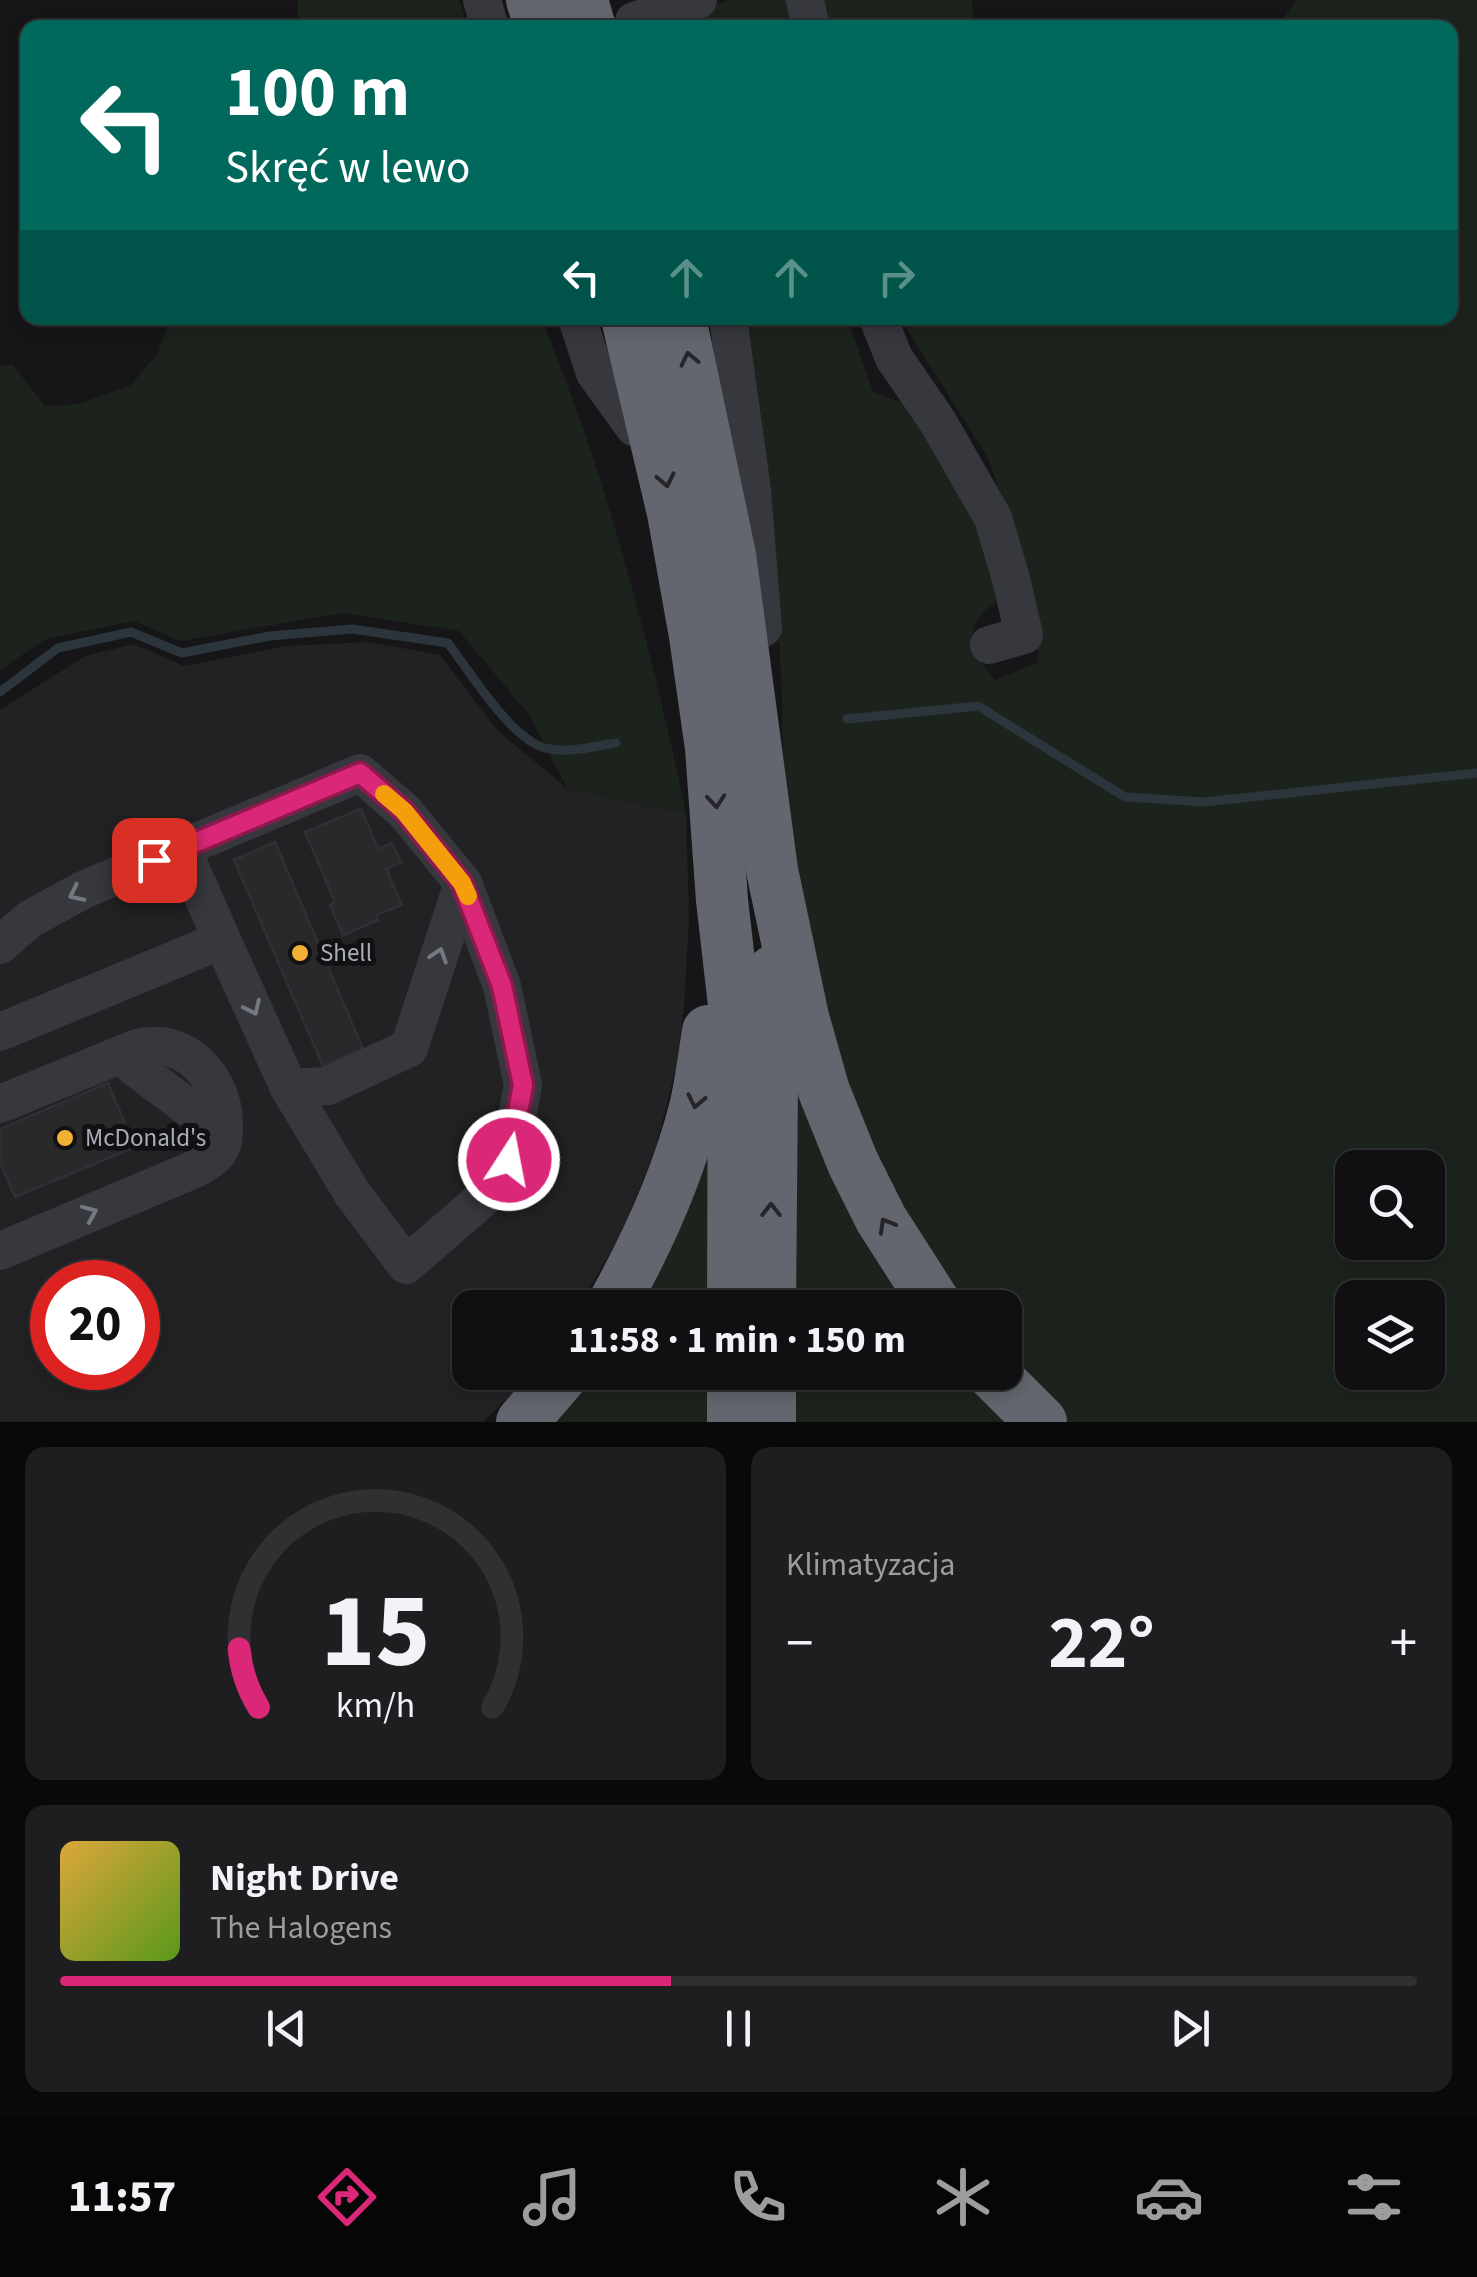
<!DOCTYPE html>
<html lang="pl">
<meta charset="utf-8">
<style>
:root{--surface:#101012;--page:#1e1e20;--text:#f1f3f6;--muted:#9c9d9f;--line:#303032;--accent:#db2777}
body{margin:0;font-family:"Source Sans 3",sans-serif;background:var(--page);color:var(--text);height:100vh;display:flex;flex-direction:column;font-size:38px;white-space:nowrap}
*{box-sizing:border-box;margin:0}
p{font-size:32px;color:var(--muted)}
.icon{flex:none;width:55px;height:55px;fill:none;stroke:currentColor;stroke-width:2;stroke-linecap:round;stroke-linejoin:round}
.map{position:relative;height:1422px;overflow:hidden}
.sheet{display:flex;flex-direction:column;gap:25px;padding:25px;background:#09090a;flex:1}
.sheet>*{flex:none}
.guide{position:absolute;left:20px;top:20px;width:1438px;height:305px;border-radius:20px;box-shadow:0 5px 15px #0003,0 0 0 2px var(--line);background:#00695c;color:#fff;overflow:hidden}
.fabs{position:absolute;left:1335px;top:1150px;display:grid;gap:20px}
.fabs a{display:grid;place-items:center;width:110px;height:110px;border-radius:20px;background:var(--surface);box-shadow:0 5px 15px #0003,0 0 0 2px var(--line);font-size:50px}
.speed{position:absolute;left:30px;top:1260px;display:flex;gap:20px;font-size:50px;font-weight:700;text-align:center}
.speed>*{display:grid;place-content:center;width:130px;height:130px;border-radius:50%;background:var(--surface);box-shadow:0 5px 15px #0003,0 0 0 2px var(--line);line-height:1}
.speed .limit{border:15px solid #d22;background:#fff;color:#111}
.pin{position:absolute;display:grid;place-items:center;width:85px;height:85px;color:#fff;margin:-42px;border-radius:20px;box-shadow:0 5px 15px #0006}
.me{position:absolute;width:110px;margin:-55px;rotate:11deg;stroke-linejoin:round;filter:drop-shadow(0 0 8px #0008)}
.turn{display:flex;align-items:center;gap:35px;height:210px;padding:0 40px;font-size:45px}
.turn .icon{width:130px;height:130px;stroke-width:2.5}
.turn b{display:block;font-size:70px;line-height:85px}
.lanes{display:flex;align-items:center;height:95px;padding:0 40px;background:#0003;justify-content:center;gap:50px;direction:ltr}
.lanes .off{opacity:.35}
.big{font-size:75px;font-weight:700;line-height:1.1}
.sheet .card{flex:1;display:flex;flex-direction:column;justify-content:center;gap:15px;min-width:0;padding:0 35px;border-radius:20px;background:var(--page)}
.sheet .dial{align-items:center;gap:0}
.dial svg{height:260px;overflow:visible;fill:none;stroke:var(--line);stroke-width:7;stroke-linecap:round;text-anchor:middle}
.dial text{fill:var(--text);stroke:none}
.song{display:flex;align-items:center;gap:30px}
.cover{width:120px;height:120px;border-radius:15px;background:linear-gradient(135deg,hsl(40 70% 55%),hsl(90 70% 35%))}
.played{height:10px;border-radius:5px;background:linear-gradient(90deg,var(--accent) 45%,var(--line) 45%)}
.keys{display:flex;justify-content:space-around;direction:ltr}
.heat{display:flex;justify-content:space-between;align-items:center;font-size:55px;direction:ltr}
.sheet .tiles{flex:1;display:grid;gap:25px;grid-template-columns:1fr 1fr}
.card:last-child{grid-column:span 2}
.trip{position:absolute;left:452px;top:1290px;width:570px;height:100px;border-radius:20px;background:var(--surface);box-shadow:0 5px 15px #0003,0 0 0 2px var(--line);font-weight:700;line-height:100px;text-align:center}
.menu{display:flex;height:160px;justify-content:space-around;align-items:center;background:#060607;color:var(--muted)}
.menu .icon{width:70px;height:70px}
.menu .current{color:var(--accent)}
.menu b{font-size:45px;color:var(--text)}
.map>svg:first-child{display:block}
.built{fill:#222225;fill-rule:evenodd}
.green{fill:#1c231d;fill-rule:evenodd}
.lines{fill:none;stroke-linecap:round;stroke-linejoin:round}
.stream{stroke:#2c353c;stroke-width:9}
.building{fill:#29292c;stroke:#303034;stroke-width:2.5}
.minor{stroke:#37383d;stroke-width:38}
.highway{stroke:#63666e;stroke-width:52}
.oneway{stroke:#26262a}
.oneway2{stroke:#757881}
.route-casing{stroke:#8e194d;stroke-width:25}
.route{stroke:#db2777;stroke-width:18}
.slow{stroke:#f59e0b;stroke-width:18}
.poi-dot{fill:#f2b134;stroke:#111113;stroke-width:4}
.labels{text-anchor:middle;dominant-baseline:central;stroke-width:10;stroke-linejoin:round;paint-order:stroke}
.poi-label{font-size:25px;fill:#a8adb8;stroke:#111113;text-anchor:start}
</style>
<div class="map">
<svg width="1477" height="1422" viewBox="0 0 1477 1422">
<rect width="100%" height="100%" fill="#161618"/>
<path class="built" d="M369,642l71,13 58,76 69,57 119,26 3,105 -5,89 -7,55 -22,88 -33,81 -43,75 -109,1v64l71,1 -37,28 -21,21h-483v-712l85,-54 49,-12 50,22 103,-20zM52,1282h86v86h-86z"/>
<g class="green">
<polygon points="298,0 459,0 468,27 298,27"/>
<polygon points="729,0 790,0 800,28 679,28 686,17"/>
<polygon points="819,0 972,0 974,27 826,27"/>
<path d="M1297,0h180v1422h-409l-63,-60v-54l-46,-1 -82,-133 -65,-204 -29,-205 -1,-73 -12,-194 -23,-180h103l3,17 20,57 39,14 78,134 9,58c-6,7 -19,15 -23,24 -10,22 5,44 20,58l43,-18 -9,-85 -42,-119 -88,-140h550v-290l-173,-1zM1352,1168h76v74h-76zM1352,1298h76v74h-76z"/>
<path d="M170,318h372c20,54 42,109 59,164 34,110 62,220 85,332l-119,-26 -37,-72 -71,-85 -116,-18 -163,28 -46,-20 -88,18 -46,31v-304l13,-1 32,41 34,-2 52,-19 27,-32z"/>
<polygon points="789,1023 923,1307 788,1308"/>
<polygon points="716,1094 716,1307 630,1308"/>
<polygon points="788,1372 975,1373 1023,1422 787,1422"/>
<polygon points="584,1373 716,1373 716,1422 543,1422"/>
</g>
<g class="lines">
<g class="stream">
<path d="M0,692l58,-44 73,-16 51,21 88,-17 82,-7 96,14c22,29 62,95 97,105 22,6 49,-2 71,-5"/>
<polyline points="847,719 978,706 1125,797 1204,802 1477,773"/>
</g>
</g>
<g class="building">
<polygon points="361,809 378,849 392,843 401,862 386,869 402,905 376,915 378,920 343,935 330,905 335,902 305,832"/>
<polygon points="275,842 363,1049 323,1066 234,860"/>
<polygon points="108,1083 135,1147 15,1197 0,1162 0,1129"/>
</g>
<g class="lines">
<g class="minor">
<polyline points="482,0 490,28"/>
<polyline points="805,0 811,28"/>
<polyline points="634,21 698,0"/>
<polyline points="577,318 595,373 634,427"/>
<polyline points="728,318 752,490 763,628"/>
<polyline points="878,318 894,358 938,422 993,518 1011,579 1024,635 989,645"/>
<polyline points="182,849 222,940"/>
<polyline points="0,945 30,919 83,890 360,773 404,811 463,883 409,1048 328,1086 289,1088 222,940 0,1032"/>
<polyline points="133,1066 205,1120"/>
<polyline points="289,1088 352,1193 406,1265 488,1194 509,1160 523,1085 502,986 463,883"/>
<path d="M0,1104l137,-56c48,-13 88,31 87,78 0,7 0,16 -4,23 -5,9 -16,15 -25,20l-195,82"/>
</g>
<g class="highway">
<polyline points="532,0 541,28"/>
<polyline points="582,0 590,28"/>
<polyline points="627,318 673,513 695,636 711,748 722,900 734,1005 733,1308"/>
<polyline points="680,318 730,555 772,870 803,1017 824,1091 853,1163 881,1219 938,1308"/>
<path d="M611,1308c36,-64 66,-129 84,-200 6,-25 9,-52 13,-77"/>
<polyline points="770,1308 773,971"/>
<polyline points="991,1372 1041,1422"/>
<polyline points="522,1422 565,1372"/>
<polyline points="733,1422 733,1372"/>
<polyline points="770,1422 770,1372"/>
</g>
</g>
<defs><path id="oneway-chevron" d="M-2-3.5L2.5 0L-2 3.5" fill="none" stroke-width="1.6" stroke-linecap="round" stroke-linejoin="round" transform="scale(2.5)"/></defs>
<g class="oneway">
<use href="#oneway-chevron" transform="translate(689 359) rotate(-102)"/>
<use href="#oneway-chevron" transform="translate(666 480) rotate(78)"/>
<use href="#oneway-chevron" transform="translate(716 801) rotate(85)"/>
<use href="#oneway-chevron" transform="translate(696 1101) rotate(102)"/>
<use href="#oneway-chevron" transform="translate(771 1210) rotate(-90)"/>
<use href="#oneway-chevron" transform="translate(886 1225) rotate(-120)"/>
</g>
<g class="oneway2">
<use href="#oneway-chevron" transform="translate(76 894) rotate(154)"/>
<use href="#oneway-chevron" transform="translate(439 955) rotate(-72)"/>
<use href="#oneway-chevron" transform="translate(253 1008) rotate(65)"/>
<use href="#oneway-chevron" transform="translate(90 1213) rotate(-23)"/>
</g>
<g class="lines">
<defs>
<polyline id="route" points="154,860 360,773 404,811 462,883 502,986 523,1085 509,1160"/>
</defs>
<use href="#route" class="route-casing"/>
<use href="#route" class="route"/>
<polyline class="slow" points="384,794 404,811 462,883 468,896"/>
</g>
<g class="poi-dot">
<circle cx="300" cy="953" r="10"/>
<circle cx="65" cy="1138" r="10"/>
</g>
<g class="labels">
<g class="poi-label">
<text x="320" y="953">Shell</text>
<text x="85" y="1138">McDonald's</text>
</g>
</g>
</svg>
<div class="fabs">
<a><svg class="icon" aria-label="search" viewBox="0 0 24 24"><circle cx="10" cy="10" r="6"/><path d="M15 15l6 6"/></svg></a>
<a><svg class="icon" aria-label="layers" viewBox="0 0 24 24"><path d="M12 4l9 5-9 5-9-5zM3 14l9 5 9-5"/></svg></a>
</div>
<div class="speed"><div class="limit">20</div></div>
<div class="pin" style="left:154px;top:860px;background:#d93025"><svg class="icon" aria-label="arrive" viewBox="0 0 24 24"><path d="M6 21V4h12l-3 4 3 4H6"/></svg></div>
<svg class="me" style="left:509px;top:1160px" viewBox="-20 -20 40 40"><circle r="17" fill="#db2777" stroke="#fff" stroke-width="3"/><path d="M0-11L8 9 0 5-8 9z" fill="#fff"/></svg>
<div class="trip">11:58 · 1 min · 150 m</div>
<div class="guide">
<div class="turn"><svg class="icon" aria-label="left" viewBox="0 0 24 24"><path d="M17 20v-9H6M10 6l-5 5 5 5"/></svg><div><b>100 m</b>Skręć w lewo</div></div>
<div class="lanes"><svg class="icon" aria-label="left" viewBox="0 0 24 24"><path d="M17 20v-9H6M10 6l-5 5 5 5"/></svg><svg class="icon off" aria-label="ahead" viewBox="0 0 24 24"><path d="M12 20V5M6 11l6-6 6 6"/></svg><svg class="icon off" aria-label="ahead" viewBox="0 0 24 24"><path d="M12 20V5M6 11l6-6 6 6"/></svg><svg class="icon off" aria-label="right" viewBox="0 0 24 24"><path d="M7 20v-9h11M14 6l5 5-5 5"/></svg></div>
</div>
</div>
<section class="sheet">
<div class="tiles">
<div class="card dial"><svg viewBox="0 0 100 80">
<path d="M14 69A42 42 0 1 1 86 69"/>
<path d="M14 69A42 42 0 0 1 8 51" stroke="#db2777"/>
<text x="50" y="56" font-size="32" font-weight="700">15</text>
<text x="50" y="72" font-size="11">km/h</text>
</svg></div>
<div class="card"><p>Klimatyzacja</p>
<div class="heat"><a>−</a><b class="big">22°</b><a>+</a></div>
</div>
<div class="card">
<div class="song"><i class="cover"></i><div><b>Night Drive</b><p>The Halogens</p></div></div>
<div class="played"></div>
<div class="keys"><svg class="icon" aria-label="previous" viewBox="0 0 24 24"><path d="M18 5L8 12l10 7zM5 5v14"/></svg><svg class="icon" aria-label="pause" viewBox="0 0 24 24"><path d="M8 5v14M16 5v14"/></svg><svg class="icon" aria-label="next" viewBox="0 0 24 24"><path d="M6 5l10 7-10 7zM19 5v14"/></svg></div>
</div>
</div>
</section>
<nav class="menu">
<b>11:57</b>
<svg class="icon current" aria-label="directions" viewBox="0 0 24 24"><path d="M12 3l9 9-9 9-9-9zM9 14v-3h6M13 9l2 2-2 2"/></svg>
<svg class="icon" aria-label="music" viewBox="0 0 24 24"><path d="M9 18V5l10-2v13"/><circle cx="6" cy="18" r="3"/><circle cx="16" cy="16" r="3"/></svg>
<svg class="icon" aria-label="phone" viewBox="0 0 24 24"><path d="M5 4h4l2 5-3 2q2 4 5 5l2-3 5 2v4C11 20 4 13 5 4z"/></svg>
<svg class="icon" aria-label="climate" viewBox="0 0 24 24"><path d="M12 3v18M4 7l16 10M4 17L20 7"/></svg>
<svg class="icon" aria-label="car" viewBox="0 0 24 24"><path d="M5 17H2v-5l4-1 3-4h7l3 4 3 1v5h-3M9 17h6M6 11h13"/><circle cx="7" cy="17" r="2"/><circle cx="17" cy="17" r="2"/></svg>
<svg class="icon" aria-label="filters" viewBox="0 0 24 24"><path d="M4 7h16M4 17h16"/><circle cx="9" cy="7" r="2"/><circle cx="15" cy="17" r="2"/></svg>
</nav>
